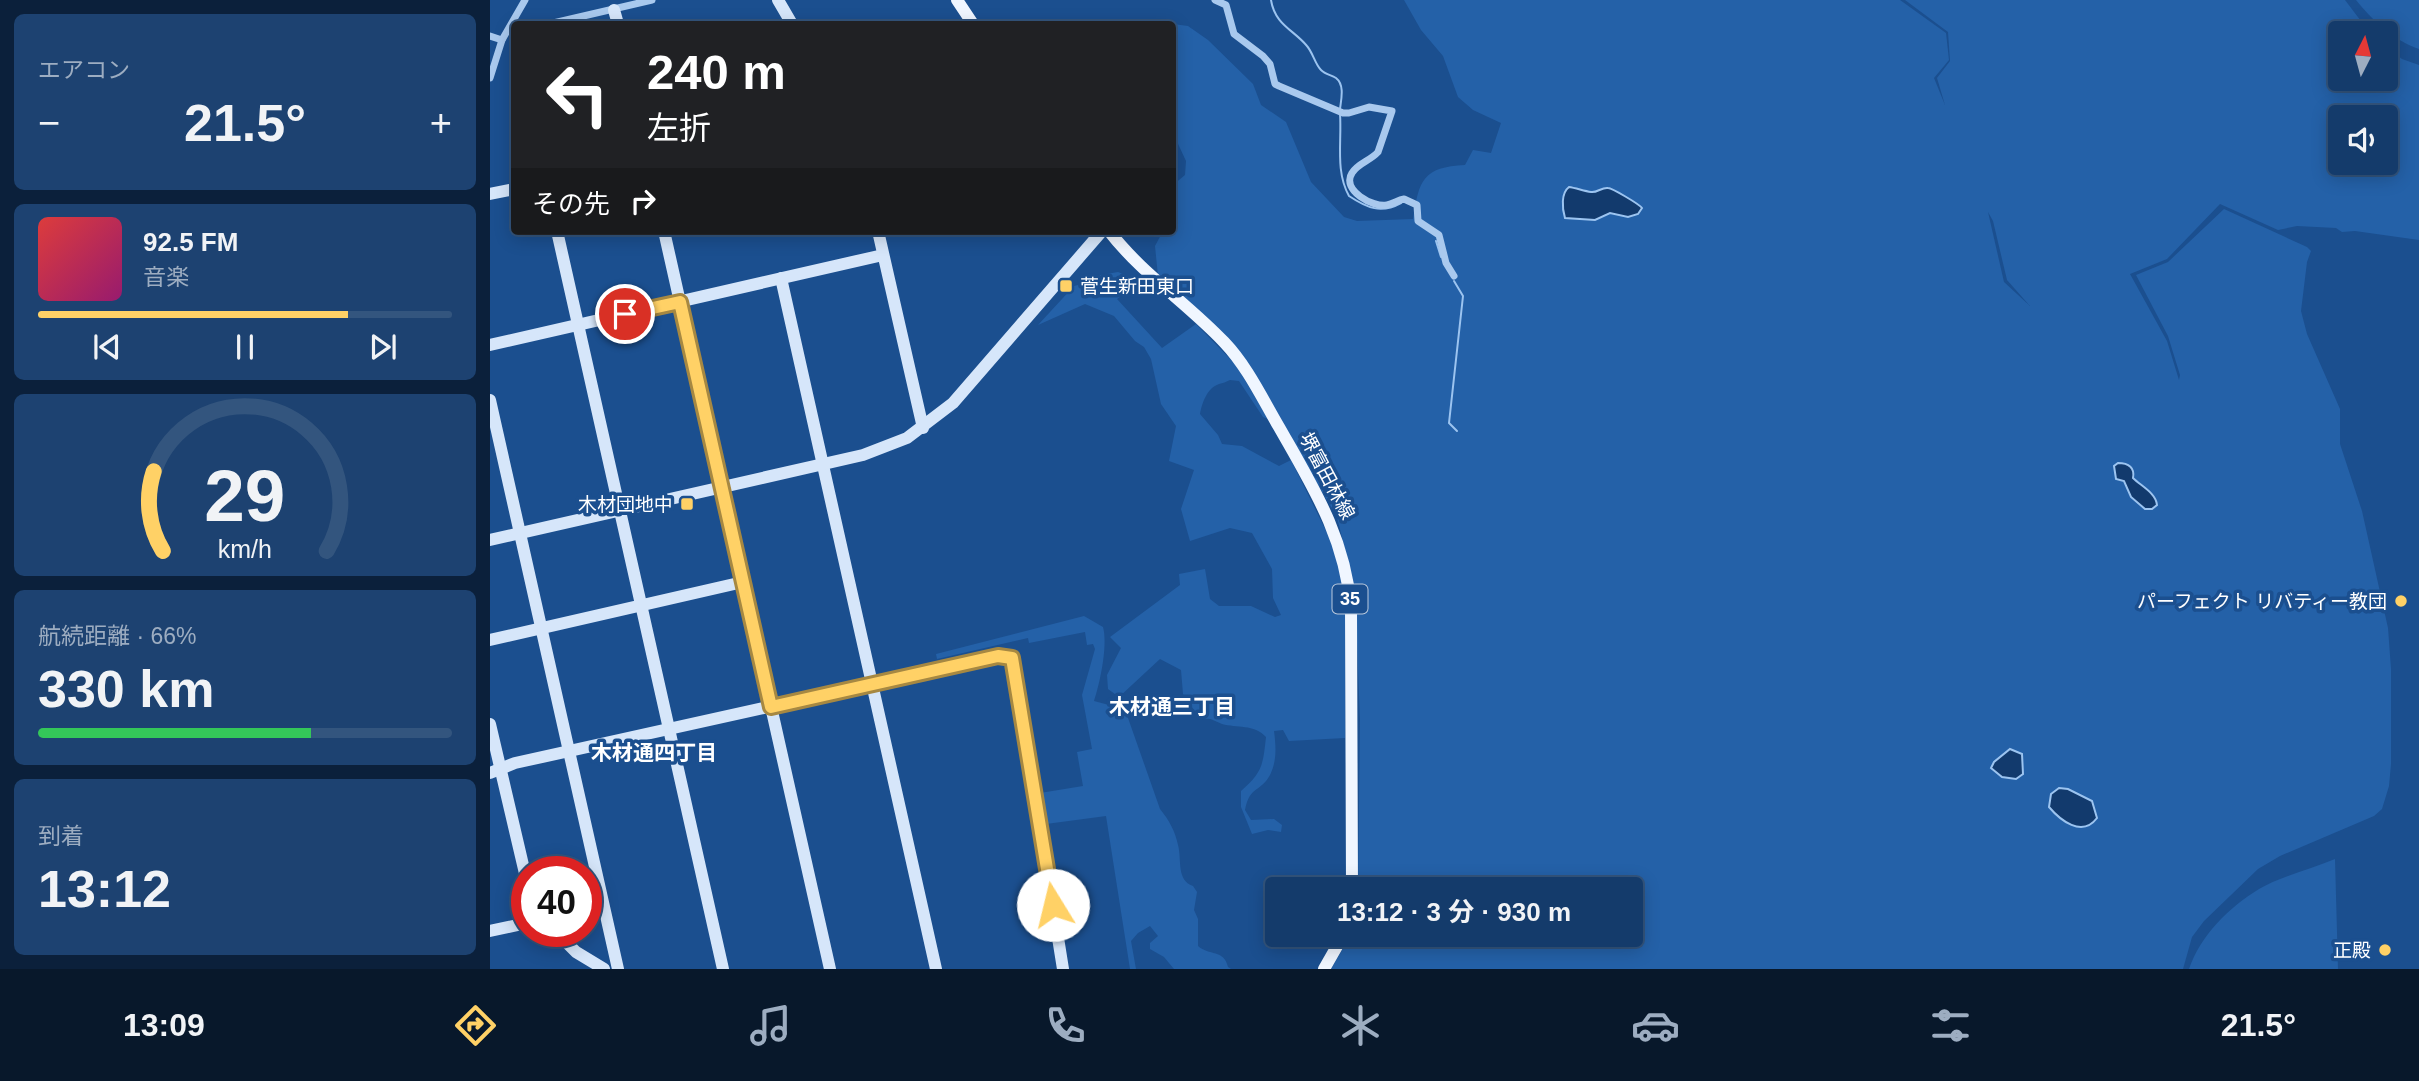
<!DOCTYPE html>
<html lang="ja">
<meta charset="utf-8">
<style>
:root{--surface:#143b6b;--page:#1d4271;--text:#f1f3f6;--muted:#9dadc1;--line:#33557e;--accent:#ffd166}
body{margin:0;font-family:Helvetica,"Noto Sans JP",sans-serif;background:var(--page);color:var(--text);height:100vh;display:flex;flex-direction:column;font-size:26px;white-space:nowrap}
*{box-sizing:border-box;margin:0}
p{font-size:23px;color:var(--muted)}
.icon{flex:none;width:38px;height:38px;fill:none;stroke:currentColor;stroke-width:2;stroke-linecap:round;stroke-linejoin:round}
.map{position:relative;flex:1;overflow:hidden}
.panel{display:flex;flex-direction:column;gap:14px;padding:14px;background:#0b203b;width:490px}
.panel>*{flex:none}
.guide{position:absolute;left:21px;top:21px;width:665px;height:214px;border-radius:7px;box-shadow:0 4px 18px #0003,0 0 0 2px var(--line);background:#202124;color:#fff;overflow:hidden}
.needle{width:46px;rotate:6deg}
.buttons{position:absolute;left:1838px;top:21px;display:grid;gap:14px}
.buttons a{display:grid;place-items:center;width:70px;height:70px;border-radius:7px;background:var(--surface);box-shadow:0 4px 18px #0003,0 0 0 2px var(--line);font-size:35px}
.speed{position:absolute;left:21px;top:856px;display:flex;gap:14px;font-size:35px;font-weight:700;text-align:center}
.speed>*{display:grid;place-content:center;width:91px;height:91px;border-radius:50%;background:var(--surface);box-shadow:0 4px 18px #0003,0 0 0 2px var(--line);line-height:1}
.speed .limit{border:10px solid #d22;background:#fff;color:#111}
.pin{position:absolute;display:grid;place-items:center;width:60px;height:60px;color:#fff;margin:-30px;border:4px solid #fff;border-radius:50%;box-shadow:0 2px 7px #0007}
.me{position:absolute;width:77px;margin:-38px;rotate:351deg;stroke-linejoin:round;filter:drop-shadow(0 0 5px #0008)}
.turn{display:flex;align-items:center;gap:24px;height:147px;padding:0 21px;font-size:32px}
.turn .icon{width:91px;height:91px;stroke-width:2.5}
.turn b{display:block;font-size:49px;line-height:60px}
.then{display:flex;align-items:center;height:66px;padding:0 21px;background:#0003;gap:14px;font-size:26px}
.big{font-size:52px;font-weight:700;line-height:1.1}
.panel .tile{flex:1;display:flex;flex-direction:column;justify-content:center;gap:10px;min-width:0;padding:0 24px;border-radius:10px;background:var(--page)}
.panel .dial{align-items:center;gap:0}
.dial svg{height:182px;overflow:visible;fill:none;stroke:var(--line);stroke-width:7;stroke-linecap:round;text-anchor:middle}
.dial text{fill:var(--text);stroke:none}
.song{display:flex;align-items:center;gap:21px}
.cover{width:84px;height:84px;border-radius:10px;background:linear-gradient(135deg,hsl(0 70% 55%),hsl(320 70% 35%))}
.played{height:7px;border-radius:4px;background:linear-gradient(90deg,var(--accent) 75%,var(--line) 75%)}
.keys{display:flex;justify-content:space-around;direction:ltr}
.heat{display:flex;justify-content:space-between;align-items:center;font-size:38px;direction:ltr}
.charge{height:10px;border-radius:5px;background:linear-gradient(90deg,#34c759 66%,var(--line) 0)}
.trip{position:absolute;left:775px;top:877px;width:378px;height:70px;border-radius:7px;background:var(--surface);box-shadow:0 4px 18px #0003,0 0 0 2px var(--line);font-weight:700;line-height:70px;text-align:center}
.menu{display:flex;height:112px;justify-content:space-around;align-items:center;background:#08182b;color:var(--muted)}
.menu .icon{width:49px;height:49px}
.menu .active{color:var(--accent)}
.menu b{font-size:32px;color:var(--text)}
main{display:flex;flex:1;min-height:0}
.map>svg:first-child{display:block}
.green{fill:#2461a8;fill-rule:evenodd}
.water{fill:#123a6d;stroke:#9cc4f0;stroke-width:2}
.lines{fill:none;stroke-linecap:round;stroke-linejoin:round}
.stream{stroke:#9cc4f0;stroke-width:2}
.street{stroke:#a9c9ee;stroke-width:7}
.secondary{stroke:#d6e6fa;stroke-width:12}
.primary{stroke:#f0f6ff;stroke-width:12}
.route-casing{stroke:#a68842;stroke-width:18}
.route{stroke:#ffd166;stroke-width:12}
.poi-dot{fill:#ffd166;stroke:#1b4f8f;stroke-width:2.5}
.labels{text-anchor:middle;dominant-baseline:central;stroke-width:7;stroke-linejoin:round;paint-order:stroke}
.shield{fill:#1b4f8f;stroke:#bbcadd;stroke-width:2}
.shield-label{font-size:18px;font-weight:bold;fill:#fff}
.poi-label{font-size:19px;fill:#fff;stroke:#1b4f8f;text-anchor:end}
.street-label{font-size:19px;fill:#fff;stroke:#1b4f8f}
.neighbourhood-label{font-size:21px;font-weight:bold;fill:#fff;stroke:#1b4f8f}
</style>
<main>
<section class="panel">
<div class="tile"><p>エアコン</p>
<div class="heat"><a>−</a><b class="big">21.5°</b><a>+</a></div>
</div>
<div class="tile">
<div class="song"><i class="cover"></i><div><b>92.5 FM</b><p>音楽</p></div></div>
<div class="played"></div>
<div class="keys"><svg class="icon" aria-label="previous" viewBox="0 0 24 24"><path d="M18 5L8 12l10 7zM5 5v14"/></svg><svg class="icon" aria-label="pause" viewBox="0 0 24 24"><path d="M8 5v14M16 5v14"/></svg><svg class="icon" aria-label="next" viewBox="0 0 24 24"><path d="M6 5l10 7-10 7zM19 5v14"/></svg></div>
</div>
<div class="tile dial"><svg viewBox="0 0 100 80">
<path d="M14 69A42 42 0 1 1 86 69"/>
<path d="M14 69A42 42 0 0 1 10 34" stroke="#ffd166"/>
<text x="50" y="56" font-size="32" font-weight="700">29</text>
<text x="50" y="72" font-size="11">km/h</text>
</svg></div>
<div class="tile"><p>航続距離 · 66%</p><b class="big">330 km</b><div class="charge"></div></div>
<div class="tile"><p>到着</p><b class="big">13:12</b></div>
</section>
<div class="map">
<svg width="1929" height="969" viewBox="0 0 1929 969">
<rect width="100%" height="100%" fill="#1b4f8f"/>
<g class="green">
<path d="M914,0h496l46,33 3,27 -15,18 11,27 -8,-27 13,-17 -2,-29 -43,-32h440l25,33h-30v46h45v-33l17,13 17,6v175l-64,-9 -13,1 -6,-4 -39,-2 -19,4 -58,-26 -53,55 -37,15 37,67 12,39 1,-5 -12,-39 -32,-61 32,-13 56,-53 83,38 4,4 -4,11 -6,49 6,23 33,75v35l22,67 26,117 3,41v95l-2,22 -7,23 -8,7 -94,40 -22,13 -54,52 -12,16 -9,32h-852l20,-34 280,-1v-45h-273l2,-169 -5,-129 -18,-74 -69,-116 -110,-125 -3,-30 8,-15h9l1,-46 12,-10 1,-14 -13,-28v-109l15,2 20,14 45,44 8,21 25,17 25,60 33,35 13,4 56,-2c6,-39 10,-52 52,-54l8,-15 18,3 10,-30 -28,-13 -15,-13 -15,-41 -22,-26zM1850,117h45v46h-45zM1498,212l5,9 14,59 23,26 -26,-24z"/>
<path d="M1866,0h63v49c-26,-9 -46,-28 -63,-49z"/>
<path d="M628,272l10,4 9,9 -20,14 45,49 34,-24 40,41 32,54 -5,-2 -24,-36 -9,-1c-4,2 -7,3 -11,4 -12,4 -17,19 -19,30l18,21 4,9 20,2 37,20 12,-6 44,89 10,46v143l-56,3 -6,-11 -9,1c2,15 3,30 -4,44 -10,18 -20,10 -25,35l6,10 23,-1 8,6 -1,7 -13,-2 -16,4 -11,-27v-16c22,-19 22,-27 25,-54 -12,-13 -29,-9 -44,-13 -10,-4 -9,-6 -22,-5l-17,-25 -2,-24 -21,-11 -41,38 -11,-8 -1,-14 14,-27 -11,-11 70,-52 -1,-11 26,-5 5,30 9,7h32l24,11 6,-2 -8,-17 -1,-29 -20,-36 -22,-5 -40,13 -9,-32 13,-39 -25,-9 7,-35 -15,-22 -10,-45 -7,-12 -9,-6 -21,-25 -29,-12 -47,21 36,-39 8,-2 7,-7z"/>
<path d="M594,616l19,11c5,18 -3,56 -9,74l26,7 8,10 32,91c9,11 15,22 18,36 4,15 -2,35 15,41l4,6 -3,18 4,9v27c11,10 26,3 30,21l3,2h-57l-10,-12 -14,-8v-6l8,-7 -8,-10 -12,7 -7,8 5,28h-6l-24,-153 -60,8 -6,-31 43,-7 -6,-34 15,-3 -10,-54 13,-46 -2,-5 -6,1 -2,-13 -56,11 -1,-5 -91,21 -1,-5z"/>
<path d="M1845,859l3,110h-149c12,-34 39,-61 70,-80 21,-12 52,-20 76,-30z"/>
</g>
<g class="water">
<path d="M1079,187c7,1 15,4 22,5 6,1 11,-5 17,-4 4,0 31,16 34,20l-4,6 -10,3 -18,-4 -15,7 -30,-2c-3,-10 -4,-25 4,-31z"/>
<path d="M1628,463c11,0 17,5 15,15 8,8 23,15 24,27l-5,4h-7l-14,-12 -7,-16 -8,-2 -2,-13z"/>
<polygon points="1520,749 1532,754 1533,774 1526,779 1512,777 1501,768 1504,762"/>
<path d="M1569,788l9,1 24,12 5,17c-15,20 -37,2 -48,-11l2,-13z"/>
</g>
<g class="lines">
<g class="stream">
<path d="M781,0c4,25 23,30 36,46 6,7 8,18 14,24 4,4 10,5 15,8 9,7 5,22 4,31"/>
<path d="M850,114c2,27 -5,57 9,82 18,12 32,18 52,7"/>
<polyline points="946,241 951,257"/>
<polyline points="964,281 973,296 959,423 967,431"/>
</g>
<g class="street">
<path d="M725,0l11,5 8,29 29,22 7,8 5,20 4,2 64,27h6l20,-6 23,4 -14,41c-8,9 -20,11 -26,21 -11,17 21,35 35,32 6,-1 11,-5 17,-6l13,6 1,16 21,14 7,28 8,13"/>
<polyline points="59,24 162,0"/>
<polyline points="0,36 12,40"/>
<polyline points="0,78 12,40 35,0"/>
</g>
<g class="secondary">
<polyline points="288,0 302,24"/>
<polyline points="124,10 128,24"/>
<polyline points="0,194 24,189"/>
<polyline points="67,231 233,969"/>
<polyline points="174,231 340,969"/>
<polyline points="388,231 433,428"/>
<polyline points="291,278 446,969"/>
<polyline points="0,345 393,255"/>
<polyline points="0,400 128,969"/>
<polyline points="0,540 373,455 417,438 463,403 612,231"/>
<polyline points="0,640 253,582"/>
<polyline points="0,724 37,882"/>
<polyline points="0,773 25,763 508,656 518,656 524,663 573,969"/>
<polyline points="0,931 37,923"/>
<polyline points="65,931 86,952 114,969"/>
</g>
<g class="primary">
<polyline points="467,0 483,24"/>
<path d="M619,231c33,43 78,72 115,111 23,24 38,56 55,85 34,60 66,110 72,181l1,281"/>
<polyline points="834,969 854,934"/>
</g>
</g>
<g class="lines">
<defs>
<polyline id="route" points="135,314 190,302 281,707 508,656 522,658 563,905"/>
</defs>
<use href="#route" class="route-casing"/>
<use href="#route" class="route"/>
</g>
<g class="poi-dot">
<rect x="569" y="279" width="14" height="14" rx="3.5"/>
<rect x="190" y="497" width="14" height="14" rx="3.5"/>
<circle cx="1911" cy="601" r="7"/>
<circle cx="1895" cy="950" r="7"/>
</g>
<g class="labels">
<rect class="shield" x="842.5" y="584.5" width="35" height="29" rx="5"/>
<g class="shield-label">
<text x="860" y="599">35</text>
</g>
<g class="poi-label">
<text x="590" y="286" text-anchor="start">菅生新田東口</text>
<text x="183" y="504">木材団地中</text>
<text x="1897" y="601">パーフェクト リバティー教団</text>
<text x="1881" y="950">正殿</text>
</g>
<g class="street-label">
<text transform="translate(837 476) rotate(62)">堺富田林線</text>
</g>
<g class="neighbourhood-label">
<text x="682" y="706">木材通三丁目</text>
<text x="164" y="752">木材通四丁目</text>
</g>
</g>
</svg>
<div class="buttons">
<a><svg class="needle" viewBox="-14 -14 28 28"><path d="M0-13l5 13h-10z" fill="#e53935"/><path d="M0 13l5-13h-10z" fill="#9dadc1"/></svg></a>
<a><svg class="icon" aria-label="sound" viewBox="0 0 24 24"><path d="M4 9h4l5-4v14l-5-4H4zM17 9q2 3 0 6"/></svg></a>
</div>
<div class="speed"><div class="limit">40</div></div>
<div class="pin" style="left:135px;top:314px;background:#d93025"><svg class="icon" aria-label="arrive" viewBox="0 0 24 24"><path d="M6 21V4h12l-3 4 3 4H6"/></svg></div>
<svg class="me" style="left:563px;top:905px" viewBox="-20 -20 40 40"><circle r="19" fill="#fff"/><path d="M0-13L10 11 0 6-10 11z" fill="#ffd166"/></svg>
<div class="trip">13:12 · 3 分 · 930 m</div>
<div class="guide">
<div class="turn"><svg class="icon" aria-label="left" viewBox="0 0 24 24"><path d="M17 20v-9H6M10 6l-5 5 5 5"/></svg><div><b>240 m</b>左折</div></div>
<div class="then">その先<svg class="icon" aria-label="right" viewBox="0 0 24 24"><path d="M7 20v-9h11M14 6l5 5-5 5"/></svg></div>
</div>
</div>
</main>
<nav class="menu">
<b>13:09</b>
<svg class="icon active" aria-label="directions" viewBox="0 0 24 24"><path d="M12 3l9 9-9 9-9-9zM9 14v-3h6M13 9l2 2-2 2"/></svg>
<svg class="icon" aria-label="music" viewBox="0 0 24 24"><path d="M9 18V5l10-2v13"/><circle cx="6" cy="18" r="3"/><circle cx="16" cy="16" r="3"/></svg>
<svg class="icon" aria-label="phone" viewBox="0 0 24 24"><path d="M5 4h4l2 5-3 2q2 4 5 5l2-3 5 2v4C11 20 4 13 5 4z"/></svg>
<svg class="icon" aria-label="climate" viewBox="0 0 24 24"><path d="M12 3v18M4 7l16 10M4 17L20 7"/></svg>
<svg class="icon" aria-label="car" viewBox="0 0 24 24"><path d="M5 17H2v-5l4-1 3-4h7l3 4 3 1v5h-3M9 17h6M6 11h13"/><circle cx="7" cy="17" r="2"/><circle cx="17" cy="17" r="2"/></svg>
<svg class="icon" aria-label="filters" viewBox="0 0 24 24"><path d="M4 7h16M4 17h16"/><circle cx="9" cy="7" r="2"/><circle cx="15" cy="17" r="2"/></svg>
<b>21.5°</b>
</nav>
